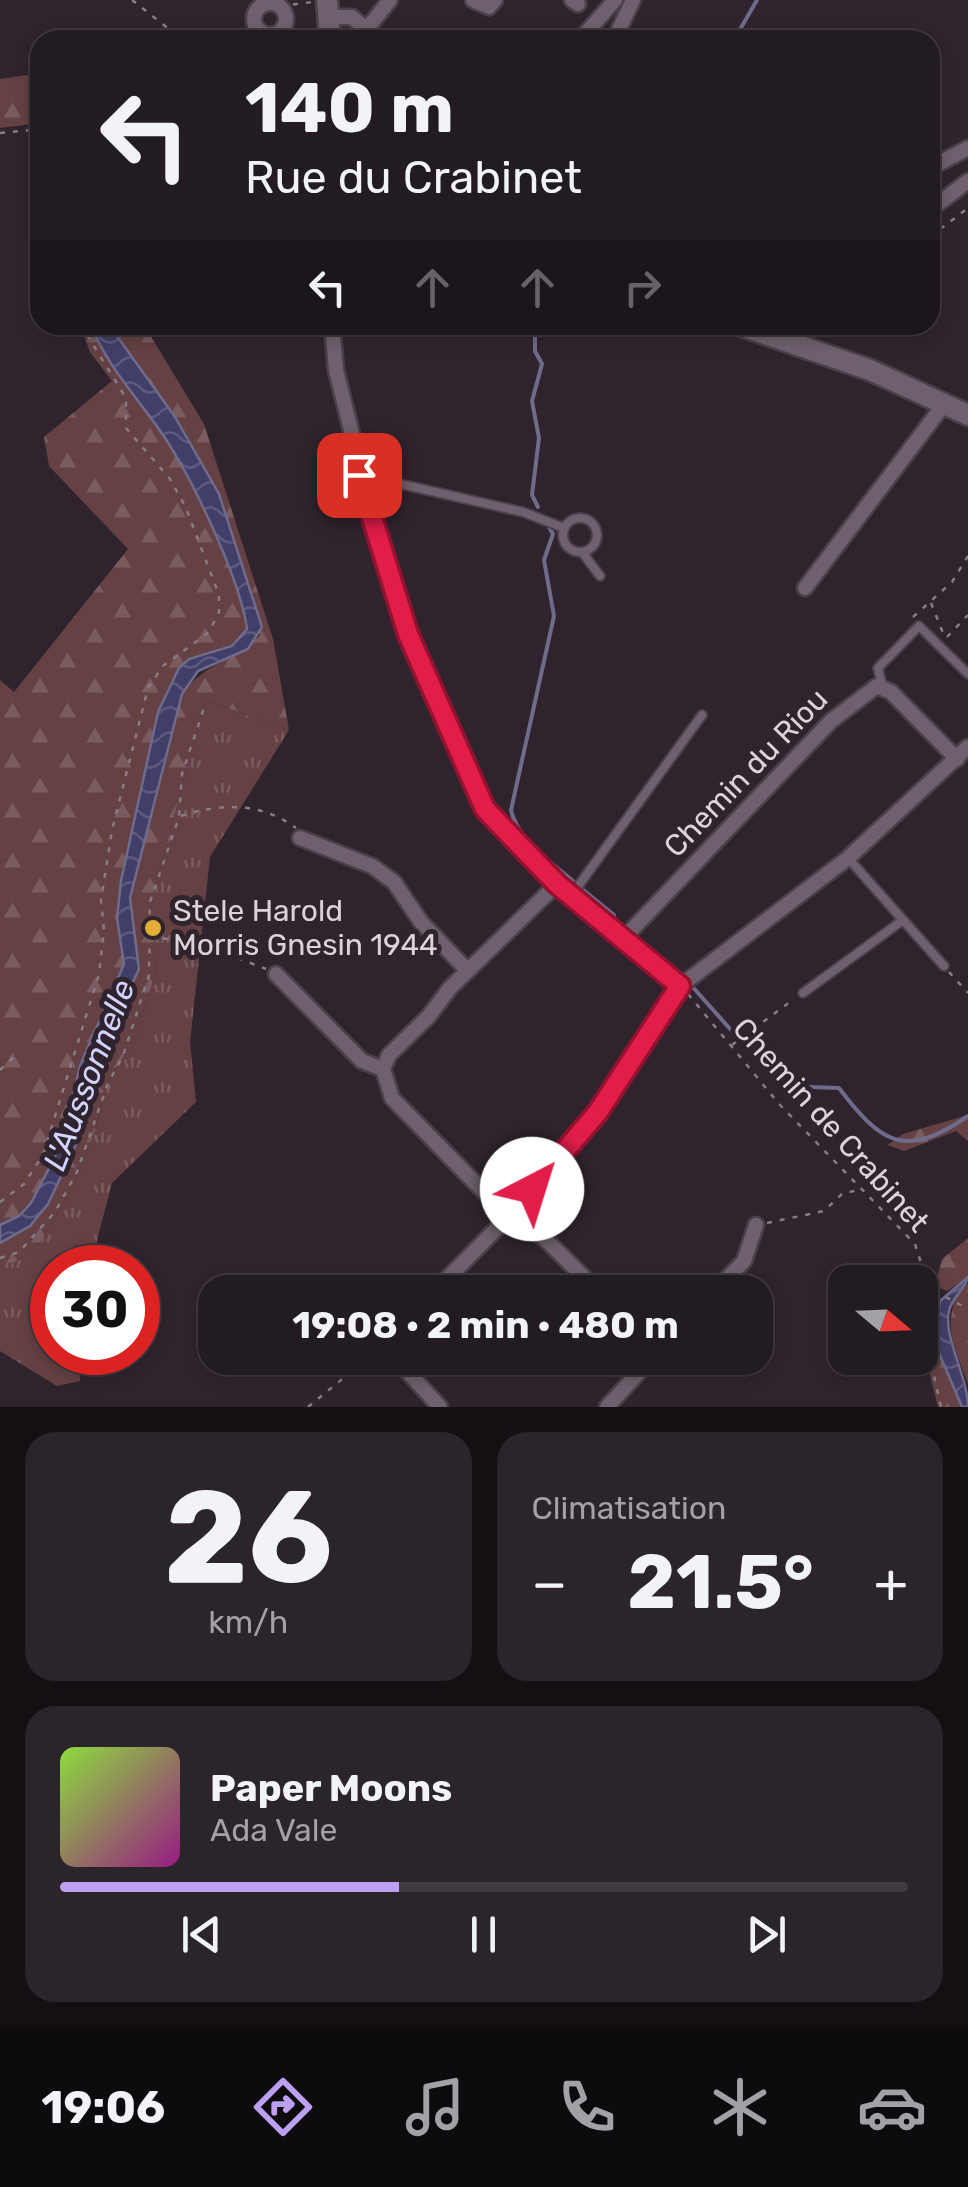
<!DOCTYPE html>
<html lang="fr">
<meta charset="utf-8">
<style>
:root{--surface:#231b22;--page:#2b242a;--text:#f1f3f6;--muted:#a3a1a5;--line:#403940;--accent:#bca0f2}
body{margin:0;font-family:Rubik,sans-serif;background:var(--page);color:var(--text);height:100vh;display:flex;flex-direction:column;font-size:38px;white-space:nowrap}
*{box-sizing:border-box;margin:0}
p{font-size:32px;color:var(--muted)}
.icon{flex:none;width:55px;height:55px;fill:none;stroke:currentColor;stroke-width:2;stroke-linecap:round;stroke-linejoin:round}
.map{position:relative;height:1407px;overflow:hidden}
.panel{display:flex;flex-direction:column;gap:25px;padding:25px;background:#130f13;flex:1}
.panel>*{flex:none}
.banner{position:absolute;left:30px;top:30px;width:910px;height:305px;border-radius:30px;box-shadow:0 5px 15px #0003,0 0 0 2px var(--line);background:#231b22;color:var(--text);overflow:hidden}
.needle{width:65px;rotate:109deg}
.fabs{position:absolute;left:828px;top:1265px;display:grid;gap:20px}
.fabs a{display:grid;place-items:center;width:110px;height:110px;border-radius:20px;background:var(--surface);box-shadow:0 5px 15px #0003,0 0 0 2px var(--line);font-size:50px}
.speed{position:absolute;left:30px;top:1245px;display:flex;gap:20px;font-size:50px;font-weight:700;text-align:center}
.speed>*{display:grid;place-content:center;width:130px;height:130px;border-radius:50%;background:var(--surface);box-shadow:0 5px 15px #0003,0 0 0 2px var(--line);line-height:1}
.speed .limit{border:15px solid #d22;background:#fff;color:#111}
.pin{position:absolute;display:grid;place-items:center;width:85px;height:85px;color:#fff;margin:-42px;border-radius:20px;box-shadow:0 5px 15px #0006}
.me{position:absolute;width:110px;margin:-55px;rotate:40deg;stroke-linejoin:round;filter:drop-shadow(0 0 8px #0008)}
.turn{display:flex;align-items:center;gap:35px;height:210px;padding:0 50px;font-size:45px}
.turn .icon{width:130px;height:130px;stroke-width:2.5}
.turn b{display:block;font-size:70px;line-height:85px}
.lanes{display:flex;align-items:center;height:95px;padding:0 50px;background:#0003;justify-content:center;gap:50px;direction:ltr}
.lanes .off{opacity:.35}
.big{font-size:75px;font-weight:700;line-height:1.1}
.panel .card{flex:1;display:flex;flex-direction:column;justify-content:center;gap:15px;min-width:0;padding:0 35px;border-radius:30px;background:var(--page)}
.panel .dial{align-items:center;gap:0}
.dial b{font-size:130px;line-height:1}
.song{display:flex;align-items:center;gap:30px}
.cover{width:120px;height:120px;border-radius:15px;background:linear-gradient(135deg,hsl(90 70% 55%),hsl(310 70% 35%))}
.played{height:10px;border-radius:5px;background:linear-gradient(90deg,var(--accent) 40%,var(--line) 40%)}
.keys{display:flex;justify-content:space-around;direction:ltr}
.heat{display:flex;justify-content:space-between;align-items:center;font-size:55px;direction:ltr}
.panel .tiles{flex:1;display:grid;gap:25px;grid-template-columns:1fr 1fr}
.card:last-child{grid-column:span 2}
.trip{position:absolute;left:198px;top:1275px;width:575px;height:100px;border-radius:30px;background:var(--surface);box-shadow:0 5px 15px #0003,0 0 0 2px var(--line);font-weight:700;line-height:100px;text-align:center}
.dock{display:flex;height:160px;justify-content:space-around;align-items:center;background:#0e0b0e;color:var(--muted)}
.dock .icon{width:70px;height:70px}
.dock .selected{color:var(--accent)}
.dock b{font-size:45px;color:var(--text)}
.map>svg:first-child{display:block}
.grass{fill:url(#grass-tufts)}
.forest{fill:url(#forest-firs)}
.water{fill:url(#water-waves);stroke:#6f6b8b;stroke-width:2.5}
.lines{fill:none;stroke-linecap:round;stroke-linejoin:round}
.stream{stroke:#6f6b8b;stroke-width:4}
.lane-casing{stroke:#4a4049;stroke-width:12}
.street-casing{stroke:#4a4049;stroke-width:19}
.secondary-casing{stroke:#4a4049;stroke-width:25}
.path{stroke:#877d86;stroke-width:2.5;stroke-dasharray:5 8;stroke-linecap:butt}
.lane{stroke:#6e616d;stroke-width:8}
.street{stroke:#6e616d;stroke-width:14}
.secondary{stroke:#6e616d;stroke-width:20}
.route-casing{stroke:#92132f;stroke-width:25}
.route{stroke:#e11d48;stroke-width:18}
.poi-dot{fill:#e3ae34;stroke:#2f242e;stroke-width:4}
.labels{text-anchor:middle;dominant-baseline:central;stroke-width:10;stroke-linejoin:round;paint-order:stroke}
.street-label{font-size:30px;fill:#dbd3da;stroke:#2f242e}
.poi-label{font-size:30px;fill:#dbd3da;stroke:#2f242e;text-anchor:start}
.water-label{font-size:32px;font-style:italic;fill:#d2d3ff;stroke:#2f242e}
</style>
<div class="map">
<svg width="968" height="1407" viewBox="0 0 968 1407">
<defs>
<pattern id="grass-tufts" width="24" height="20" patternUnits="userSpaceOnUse" patternTransform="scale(2.5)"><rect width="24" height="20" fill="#654143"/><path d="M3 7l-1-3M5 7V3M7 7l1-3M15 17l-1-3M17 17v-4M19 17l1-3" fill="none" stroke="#7a5c5e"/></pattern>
<pattern id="forest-firs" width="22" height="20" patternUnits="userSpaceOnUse" patternTransform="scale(2.5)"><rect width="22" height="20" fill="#654143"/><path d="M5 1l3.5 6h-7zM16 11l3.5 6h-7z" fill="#7a5c5e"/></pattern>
<pattern id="water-waves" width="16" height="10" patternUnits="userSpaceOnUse" patternTransform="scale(2.5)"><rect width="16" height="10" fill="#413f69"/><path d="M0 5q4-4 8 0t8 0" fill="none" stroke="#5c5a7e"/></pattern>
</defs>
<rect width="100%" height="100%" fill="#2f242e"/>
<polygon class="grass" points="205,700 289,730 210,857 190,1042 196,1102 112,1183 90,1267 52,1268 52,1352 80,1353 80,1381 57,1386 0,1351 0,1266 18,1261 40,1243 72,1189 95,1131 108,1080 134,1041 156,972 151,903"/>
<g class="forest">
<polygon points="40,73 40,123 0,128 0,79"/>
<path d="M80,325h11c18,47 56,82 82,124 24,41 68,133 74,180l-15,17 -43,13 -39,86 -33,173 7,46 -44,102 -19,79 -30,58 -12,13 -19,9v-545l14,12 114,-143 -79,-83 -5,-29 68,-56 -22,-29z"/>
<path d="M109,325h35l60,99 69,215 16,91 -84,-30 -54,203 5,69 -22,69 -26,39 -13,51 -23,58 -32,54 -22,18 -18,5v-23l30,-17 18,-22 36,-77 15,-73 41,-85 -10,-70 52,-205c25,-34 53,-31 78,-59l-41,-141z"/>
<polygon points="968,1115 968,1141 956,1131 904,1151 887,1145 903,1134"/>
<polygon points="968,1238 968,1277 947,1291 935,1286 942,1259"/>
<path d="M968,1284v100c-14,-40 -27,-58 -7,-98z"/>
<polygon points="928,1295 940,1301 934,1341 962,1407 938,1407 920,1335 920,1299"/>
</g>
<g class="water">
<path d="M91,325h18l66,92 44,77 43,133 -14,22 -50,22 -16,23 -52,204 9,71 -40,85 -15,73 -36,77 -18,22 -30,17v-18l19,-9 12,-13 30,-58 19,-79 44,-102 -7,-46 4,-37 37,-169 21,-44 10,-9 43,-13 15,-17c-6,-47 -50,-139 -75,-180 -25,-42 -63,-77 -81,-124z"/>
<path d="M968,1277c-2,11 -16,20 -19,34 -6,26 19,66 19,96h-6l-28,-66 6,-40z"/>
</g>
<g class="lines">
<g class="stream">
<polyline points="734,40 757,0"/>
<polyline points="535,325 535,351 542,364 532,401 539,438 532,495 538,507"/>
<path d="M546,522l7,12 -9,26 10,56 -43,194c6,30 42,53 64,73"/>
<polyline points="582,889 614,915"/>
<polyline points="652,952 683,978"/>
<path d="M690,984l91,102 58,2c42,55 65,72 129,28"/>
</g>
<defs>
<g id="lane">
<polyline points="361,475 523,512 564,528"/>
<circle cx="580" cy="535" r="17"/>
<polyline points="582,552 600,576"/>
<polyline points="882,685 878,668 919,626 968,674"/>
<polyline points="848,858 903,920"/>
<polyline points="571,896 702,715"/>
<polyline points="803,993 903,920 944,966"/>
</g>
<g id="street">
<polyline points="473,0 489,7 495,0"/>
<polyline points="572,0 578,4"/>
<circle cx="270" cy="19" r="16"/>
<polyline points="330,17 352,17 368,31"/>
<polyline points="358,40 390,0"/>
<polyline points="580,40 615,0"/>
<polyline points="614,40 633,0"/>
<polyline points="930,168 968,148"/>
<polyline points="930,210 968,181"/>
<polyline points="332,325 336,370 382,555 407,634 468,775 485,809 557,884 679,987"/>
<polyline points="805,588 945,403"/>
<polyline points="300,838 372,866 394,882 421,922 467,970"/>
<polyline points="557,884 450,988 429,1016 389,1055 383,1069 392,1098 490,1198 545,1239 599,1292"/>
<polyline points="623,939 831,721 877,686 891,692 957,759"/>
<polyline points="276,974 362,1061 383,1069"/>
<polyline points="434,1292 510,1215 598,1112 679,987 848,858 968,747"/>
<polyline points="714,1292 744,1261 756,1225"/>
<polyline points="395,1358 440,1407"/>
<polyline points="607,1407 652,1358"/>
</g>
<g id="secondary">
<polyline points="327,0 330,40"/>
<polyline points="739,325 870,370 968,415"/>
</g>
</defs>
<use href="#lane" class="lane-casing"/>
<use href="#street" class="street-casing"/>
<use href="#secondary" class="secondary-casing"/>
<g class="path">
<polyline points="132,0 183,40"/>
<polyline points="280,6 313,2"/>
<polyline points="0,133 40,129"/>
<polyline points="930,237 968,208"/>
<polyline points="931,603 943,633"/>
<polyline points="913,617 952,582 968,556"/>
<polyline points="947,637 968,615"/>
<path d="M181,816c39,-13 80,-14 115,12"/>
<polyline points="150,937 196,942 266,969"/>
<polyline points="949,972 968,993"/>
<polyline points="688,994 780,1105 915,1244 929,1288 968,1309"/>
<polyline points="732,1045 794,999"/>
<polyline points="0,1070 15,1056"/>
<polyline points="0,1202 24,1184 43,1155 99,974 104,930 101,900 112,830 148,688 163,666 209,632 219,612 219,595 186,508 170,479 126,428 126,398 81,325"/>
<polyline points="767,1223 824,1211 843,1193 860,1190"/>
<polyline points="0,1258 19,1252 55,1212 77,1172 108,1083 123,1056 149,975 150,902 179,817 182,774 204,708"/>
<polyline points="920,1298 929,1288"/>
<polyline points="920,1313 941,1407"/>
<polyline points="308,1407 368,1358"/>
</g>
<use href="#lane" class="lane"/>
<use href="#street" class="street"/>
<use href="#secondary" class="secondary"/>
</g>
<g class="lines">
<defs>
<polyline id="route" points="359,475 408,634 485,809 557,884 680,986 598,1112 532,1189"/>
</defs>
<use href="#route" class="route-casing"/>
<use href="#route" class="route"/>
</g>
<circle class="poi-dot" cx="153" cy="928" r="10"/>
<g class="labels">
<g class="street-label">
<text transform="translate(746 773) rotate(-46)">Chemin du Riou</text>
<text transform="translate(831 1125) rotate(48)">Chemin de Crabinet</text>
</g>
<g class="poi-label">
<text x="173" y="911">Stele Harold<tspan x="173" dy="34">Morris Gnesin 1944</tspan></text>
</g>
<g class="water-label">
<text transform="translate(89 1075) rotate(-69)">L'Aussonnelle</text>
</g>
</g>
</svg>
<div class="fabs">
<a><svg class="needle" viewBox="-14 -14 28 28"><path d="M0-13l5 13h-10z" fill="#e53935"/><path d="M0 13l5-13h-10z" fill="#a3a1a5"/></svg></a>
</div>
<div class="speed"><div class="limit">30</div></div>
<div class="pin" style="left:359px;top:475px;background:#d93025"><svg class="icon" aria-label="arrive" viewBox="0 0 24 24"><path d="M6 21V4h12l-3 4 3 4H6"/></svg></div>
<svg class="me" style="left:532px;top:1189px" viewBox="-20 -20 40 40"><circle r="19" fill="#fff"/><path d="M0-13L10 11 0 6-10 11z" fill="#e11d48"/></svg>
<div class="trip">19:08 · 2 min · 480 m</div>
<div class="banner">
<div class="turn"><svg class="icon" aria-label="left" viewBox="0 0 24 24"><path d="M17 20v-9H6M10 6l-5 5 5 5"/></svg><div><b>140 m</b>Rue du Crabinet</div></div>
<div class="lanes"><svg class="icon" aria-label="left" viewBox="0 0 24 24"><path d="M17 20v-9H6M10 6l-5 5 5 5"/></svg><svg class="icon off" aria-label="ahead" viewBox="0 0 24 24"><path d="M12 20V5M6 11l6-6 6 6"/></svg><svg class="icon off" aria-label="ahead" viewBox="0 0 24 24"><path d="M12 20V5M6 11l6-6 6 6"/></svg><svg class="icon off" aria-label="right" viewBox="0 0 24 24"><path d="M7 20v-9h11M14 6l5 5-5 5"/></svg></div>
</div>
</div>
<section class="panel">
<div class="tiles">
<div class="card dial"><b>26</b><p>km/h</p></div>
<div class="card"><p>Climatisation</p>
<div class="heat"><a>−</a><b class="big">21.5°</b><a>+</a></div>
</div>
<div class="card">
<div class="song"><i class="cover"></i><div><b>Paper Moons</b><p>Ada Vale</p></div></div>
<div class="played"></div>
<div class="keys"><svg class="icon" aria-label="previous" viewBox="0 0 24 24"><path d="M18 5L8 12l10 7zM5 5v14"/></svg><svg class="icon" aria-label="pause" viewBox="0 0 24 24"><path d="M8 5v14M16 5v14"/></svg><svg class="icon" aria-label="next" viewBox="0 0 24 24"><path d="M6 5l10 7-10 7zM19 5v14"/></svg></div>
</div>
</div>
</section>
<nav class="dock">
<b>19:06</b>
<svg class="icon selected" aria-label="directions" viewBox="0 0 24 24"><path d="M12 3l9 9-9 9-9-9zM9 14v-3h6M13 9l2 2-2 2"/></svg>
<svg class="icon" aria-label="music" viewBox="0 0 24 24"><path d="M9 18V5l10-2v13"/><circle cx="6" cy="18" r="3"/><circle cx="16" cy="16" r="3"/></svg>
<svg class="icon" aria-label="phone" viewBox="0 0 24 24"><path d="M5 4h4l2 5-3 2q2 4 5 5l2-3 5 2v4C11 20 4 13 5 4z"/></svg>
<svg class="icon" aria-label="climate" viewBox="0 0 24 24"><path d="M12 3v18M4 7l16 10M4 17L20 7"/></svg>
<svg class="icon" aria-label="car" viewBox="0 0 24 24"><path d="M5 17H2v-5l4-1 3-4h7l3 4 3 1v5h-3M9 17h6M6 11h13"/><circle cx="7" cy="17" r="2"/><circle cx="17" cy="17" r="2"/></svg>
</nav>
